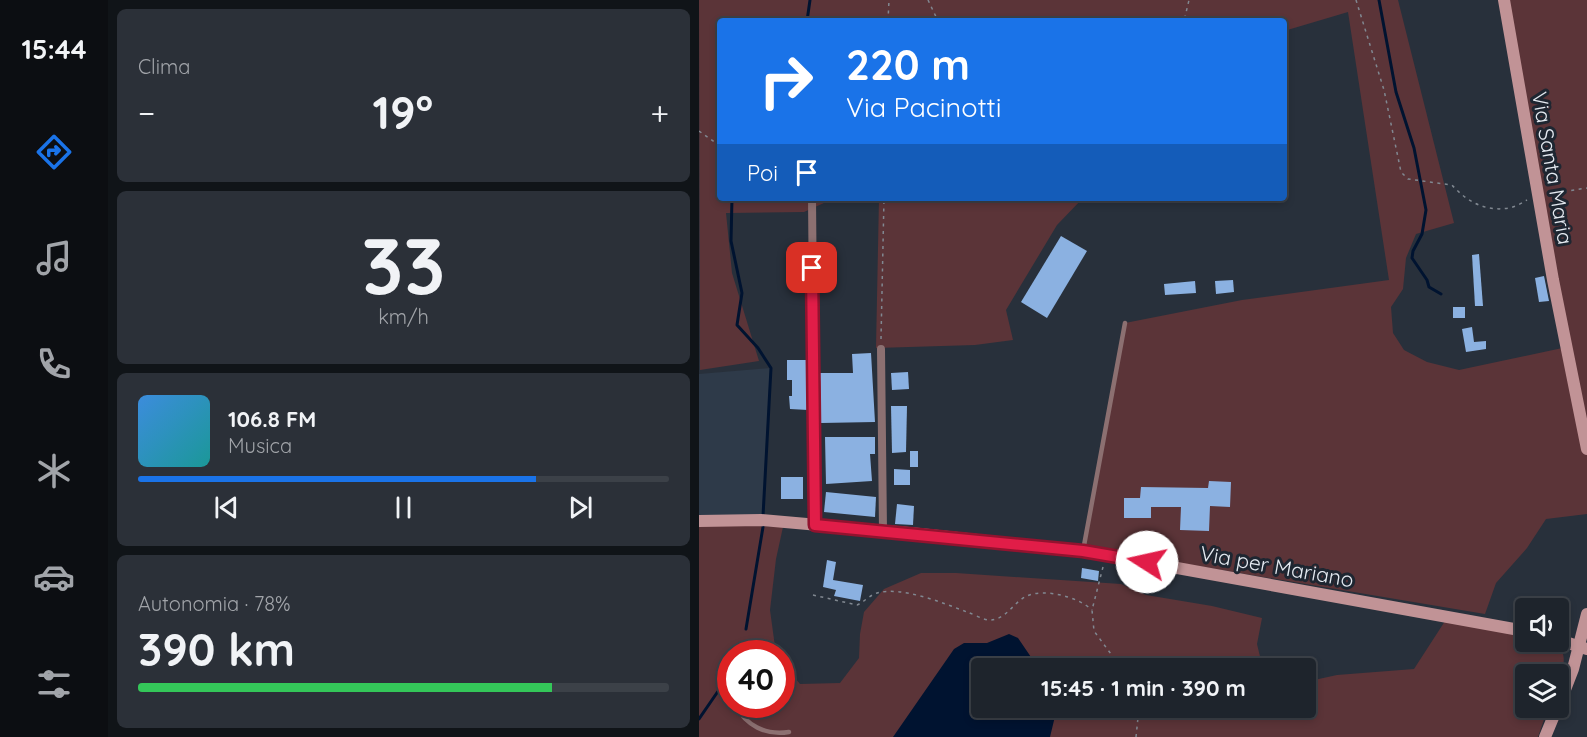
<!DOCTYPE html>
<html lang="it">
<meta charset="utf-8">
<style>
:root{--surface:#1e242c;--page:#2b3038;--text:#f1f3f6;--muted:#a1a4a9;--line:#3c4148;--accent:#1a73e8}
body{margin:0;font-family:Quicksand,sans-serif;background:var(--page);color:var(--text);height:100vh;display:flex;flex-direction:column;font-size:22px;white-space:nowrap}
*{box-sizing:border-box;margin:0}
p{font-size:20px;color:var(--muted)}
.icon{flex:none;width:33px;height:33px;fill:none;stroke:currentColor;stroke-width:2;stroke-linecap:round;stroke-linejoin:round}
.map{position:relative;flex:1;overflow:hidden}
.side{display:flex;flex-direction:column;gap:9px;padding:9px;background:#101418;width:591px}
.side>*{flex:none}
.banner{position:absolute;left:18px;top:18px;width:570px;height:183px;border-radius:6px;box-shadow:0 3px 9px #0003,0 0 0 2px var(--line);background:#1a73e8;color:#fff;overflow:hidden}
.tools{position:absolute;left:816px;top:598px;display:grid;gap:12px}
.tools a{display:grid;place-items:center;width:54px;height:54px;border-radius:6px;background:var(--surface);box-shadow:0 3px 9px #0003,0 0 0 2px var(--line);font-size:30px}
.speed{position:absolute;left:18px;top:640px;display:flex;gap:12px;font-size:30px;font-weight:700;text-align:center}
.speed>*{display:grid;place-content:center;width:78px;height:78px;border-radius:50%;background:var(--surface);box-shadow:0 3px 9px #0003,0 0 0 2px var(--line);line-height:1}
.speed .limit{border:9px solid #d22;background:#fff;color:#111}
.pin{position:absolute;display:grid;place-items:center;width:51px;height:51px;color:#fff;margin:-26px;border-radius:12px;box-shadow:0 3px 9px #0006}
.me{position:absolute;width:66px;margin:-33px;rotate:280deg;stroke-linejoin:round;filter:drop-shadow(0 0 4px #0008)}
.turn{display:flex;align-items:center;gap:21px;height:126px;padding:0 30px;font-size:27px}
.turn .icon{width:78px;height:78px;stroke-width:2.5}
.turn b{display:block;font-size:42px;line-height:51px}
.then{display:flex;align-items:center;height:57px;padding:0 30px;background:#0003;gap:12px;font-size:22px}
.big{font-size:45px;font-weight:700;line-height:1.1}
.side .tile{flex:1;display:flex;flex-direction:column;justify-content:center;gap:9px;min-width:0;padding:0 21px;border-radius:9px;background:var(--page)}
.side .dial{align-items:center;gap:0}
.dial b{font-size:78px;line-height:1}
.song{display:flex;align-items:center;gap:18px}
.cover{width:72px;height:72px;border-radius:9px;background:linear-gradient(135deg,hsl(210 70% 55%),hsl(180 70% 35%))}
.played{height:6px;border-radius:3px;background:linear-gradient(90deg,var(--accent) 75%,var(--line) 75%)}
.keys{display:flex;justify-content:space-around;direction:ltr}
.heat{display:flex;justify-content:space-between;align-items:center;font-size:33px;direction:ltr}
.charge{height:9px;border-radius:4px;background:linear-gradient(90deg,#34c759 78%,var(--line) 0)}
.trip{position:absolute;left:272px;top:658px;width:345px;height:60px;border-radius:6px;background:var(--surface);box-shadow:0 3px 9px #0003,0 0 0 2px var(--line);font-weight:700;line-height:60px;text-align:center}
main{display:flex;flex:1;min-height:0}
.menu{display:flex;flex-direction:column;width:108px;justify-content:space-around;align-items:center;background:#0c0e12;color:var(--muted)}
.menu .icon{width:42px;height:42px}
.menu .active{color:var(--accent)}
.menu b{font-size:27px;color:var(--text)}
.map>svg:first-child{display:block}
.built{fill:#2e3a49}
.green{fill:#5b3438}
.water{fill:#001330}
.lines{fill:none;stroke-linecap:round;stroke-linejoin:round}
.stream{stroke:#001330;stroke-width:3}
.building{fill:#8bb1e1}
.path{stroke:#818891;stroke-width:1.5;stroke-dasharray:3 4.5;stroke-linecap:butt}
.lane{stroke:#8c7071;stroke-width:4.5}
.street{stroke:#8c7071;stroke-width:8}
.secondary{stroke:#c19396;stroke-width:12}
.route-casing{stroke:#92132f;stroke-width:15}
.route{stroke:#e11d48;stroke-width:10}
.labels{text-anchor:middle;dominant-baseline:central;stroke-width:6;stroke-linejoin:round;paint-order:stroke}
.street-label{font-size:21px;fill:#e5eaf1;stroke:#1e2631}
</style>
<main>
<nav class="menu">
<b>15:44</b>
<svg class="icon active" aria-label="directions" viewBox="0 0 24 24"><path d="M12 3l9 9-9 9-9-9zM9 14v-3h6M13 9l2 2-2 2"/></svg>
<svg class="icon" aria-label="music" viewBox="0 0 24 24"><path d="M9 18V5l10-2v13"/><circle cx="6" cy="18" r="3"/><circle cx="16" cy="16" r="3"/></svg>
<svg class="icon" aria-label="phone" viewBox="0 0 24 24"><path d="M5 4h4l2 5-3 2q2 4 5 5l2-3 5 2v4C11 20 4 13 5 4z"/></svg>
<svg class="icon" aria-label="climate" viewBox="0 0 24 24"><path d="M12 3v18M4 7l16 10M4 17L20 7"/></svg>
<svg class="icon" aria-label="car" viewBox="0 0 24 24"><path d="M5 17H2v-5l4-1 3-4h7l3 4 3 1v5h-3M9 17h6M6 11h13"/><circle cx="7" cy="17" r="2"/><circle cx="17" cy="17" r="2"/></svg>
<svg class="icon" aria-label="filters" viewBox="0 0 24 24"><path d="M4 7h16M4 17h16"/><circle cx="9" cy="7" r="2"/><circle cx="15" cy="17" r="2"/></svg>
</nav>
<section class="side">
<div class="tile"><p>Clima</p>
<div class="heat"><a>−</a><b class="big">19°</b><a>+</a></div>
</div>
<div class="tile dial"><b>33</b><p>km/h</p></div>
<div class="tile">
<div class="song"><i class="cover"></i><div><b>106.8 FM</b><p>Musica</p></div></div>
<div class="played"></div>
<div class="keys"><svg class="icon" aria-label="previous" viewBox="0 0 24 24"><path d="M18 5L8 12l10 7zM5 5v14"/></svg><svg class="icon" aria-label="pause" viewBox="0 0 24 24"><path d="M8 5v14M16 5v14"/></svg><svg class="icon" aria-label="next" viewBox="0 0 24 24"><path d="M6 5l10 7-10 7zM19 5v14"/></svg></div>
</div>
<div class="tile"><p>Autonomia · 78%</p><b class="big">390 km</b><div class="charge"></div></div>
</section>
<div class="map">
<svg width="888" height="737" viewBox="0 0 888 737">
<rect width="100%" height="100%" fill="#28303b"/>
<polygon class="built" points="71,368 63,516 0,517 0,374"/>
<g class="green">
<polygon points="0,0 699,0 755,223 717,234 707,258 704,289 692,307 694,333 705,350 728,362 760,370 868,347 805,0 888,0 888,514 847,519 828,548 797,583 786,614 385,547 426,323 543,300 690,280 649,12 585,31 585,21 21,21 21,198 136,198 105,212 27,213 33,273 60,361 1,370"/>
<polygon points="180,198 384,198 358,225 307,310 314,340 276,345 177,348"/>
<path d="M24,524l60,3 -7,32 -6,51 6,44h-45v51h50l1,-43 18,22 40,-1 19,-25 1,-24 4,-22 20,-23 37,-16h35l165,11 25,11 66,11 50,12 -5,26 6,25h-282v39h324v-26l32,-7 77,-6 33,-51 78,15v9h30c13,12 9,23 4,38v-5h-34v33h23l-10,29h-839v-211z"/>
</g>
<polygon class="water" points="310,634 319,638 334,660 348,669 282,669 282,708 358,708 351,737 194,737 255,649 265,643 288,643"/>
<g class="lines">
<g class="stream">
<polyline points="680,0 697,92 715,148 727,210 723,234 714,251 713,258 728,280 730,287 742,294"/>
<polyline points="108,21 111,0"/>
<polyline points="33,198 32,241 43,293 38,325 59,348 72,368 64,516"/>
<polyline points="47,629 64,527"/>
<polyline points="0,719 24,684"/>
</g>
</g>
<g class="building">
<polygon points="362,236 388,251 348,318 322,302"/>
<polygon points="780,254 784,306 776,306 773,255"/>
<polygon points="845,276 850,301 840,302 836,278"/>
<polygon points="534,280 535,292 517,294 516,281"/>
<polygon points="496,281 497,293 466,295 465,284"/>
<rect x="754" y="307" width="12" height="11"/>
<polygon points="773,327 775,342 787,341 787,349 767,352 763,329"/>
<polygon points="172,353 176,422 122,423 121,373 154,373 153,354"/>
<polygon points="88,360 108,360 109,410 91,409 90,396 93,396 93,380 88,380"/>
<polygon points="209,372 210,389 193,390 192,373"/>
<polygon points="192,406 208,406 207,452 193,453"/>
<polygon points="126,437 176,437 176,454 171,454 173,481 127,484"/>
<rect x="211" y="451" width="8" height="16"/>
<polygon points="195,469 211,470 211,485 195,485"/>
<rect x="82" y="477" width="22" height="22"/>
<polygon points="510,481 532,482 531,507 511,506 510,531 481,530 482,507 452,507 452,518 425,518 425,498 441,498 442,487 509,488"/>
<polygon points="127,492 177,497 176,517 125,512"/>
<polygon points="198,504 215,506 214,525 196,524"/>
<polygon points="128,560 137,562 134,580 164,585 161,601 135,596 137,590 124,587"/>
<polygon points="383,568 400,571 399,581 382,578"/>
</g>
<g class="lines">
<g class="path">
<polyline points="229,0 239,21"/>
<path d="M657,0l28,90 17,82 7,7 44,6c15,17 34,27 57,23 6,-1 13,-5 18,-8"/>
<polyline points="189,21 190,0"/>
<polyline points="478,21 486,17 490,0"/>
<polyline points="0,131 21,146"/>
<polyline points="850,194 888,188"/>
<polyline points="182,339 185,198"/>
<polyline points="404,567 393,610 395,631 423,669"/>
<path d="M114,595l44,10c7,-3 13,-10 20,-12 25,-7 66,10 90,19 6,2 15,7 21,8 18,1 25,-18 39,-24 17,-8 52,1 65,14"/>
<polyline points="437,737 440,708"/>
</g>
<g class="lane">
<polyline points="384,551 426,323"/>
<polyline points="54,654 56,645"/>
<path d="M36,705c11,20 30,31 54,27"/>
</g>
<g class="street">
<polyline points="113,198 116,525"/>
<polyline points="182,349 184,531"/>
</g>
<g class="secondary">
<polyline points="805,0 854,280 888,449"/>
<polyline points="0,521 62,520 221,534 384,551 826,631"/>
<polyline points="860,640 888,649"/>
<polyline points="860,705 874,669 888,614"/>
<polyline points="846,737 858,708"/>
</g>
</g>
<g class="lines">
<defs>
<polyline id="route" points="113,268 116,525 384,551 448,562"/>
</defs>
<use href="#route" class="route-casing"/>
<use href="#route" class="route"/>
</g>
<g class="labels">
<g class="street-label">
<text transform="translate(854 168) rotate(80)">Via Santa Maria</text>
<text transform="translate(578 566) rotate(10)">Via per Mariano</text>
</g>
</g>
</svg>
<div class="tools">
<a><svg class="icon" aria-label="sound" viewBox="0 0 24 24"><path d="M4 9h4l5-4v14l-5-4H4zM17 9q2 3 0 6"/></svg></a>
<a><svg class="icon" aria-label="layers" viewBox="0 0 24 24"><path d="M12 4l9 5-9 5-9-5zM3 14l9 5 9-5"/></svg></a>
</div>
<div class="speed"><div class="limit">40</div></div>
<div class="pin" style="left:113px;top:268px;background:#d93025"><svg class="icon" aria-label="arrive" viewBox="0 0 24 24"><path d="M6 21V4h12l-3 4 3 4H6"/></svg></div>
<svg class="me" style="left:448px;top:562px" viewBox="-20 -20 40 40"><circle r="19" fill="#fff"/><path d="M0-13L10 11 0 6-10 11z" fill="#e11d48"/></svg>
<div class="trip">15:45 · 1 min · 390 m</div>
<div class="banner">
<div class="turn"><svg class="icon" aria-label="right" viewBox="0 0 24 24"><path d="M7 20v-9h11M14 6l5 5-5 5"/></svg><div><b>220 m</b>Via Pacinotti</div></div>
<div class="then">Poi<svg class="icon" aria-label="arrive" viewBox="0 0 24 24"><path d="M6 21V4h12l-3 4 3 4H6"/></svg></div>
</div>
</div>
</main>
